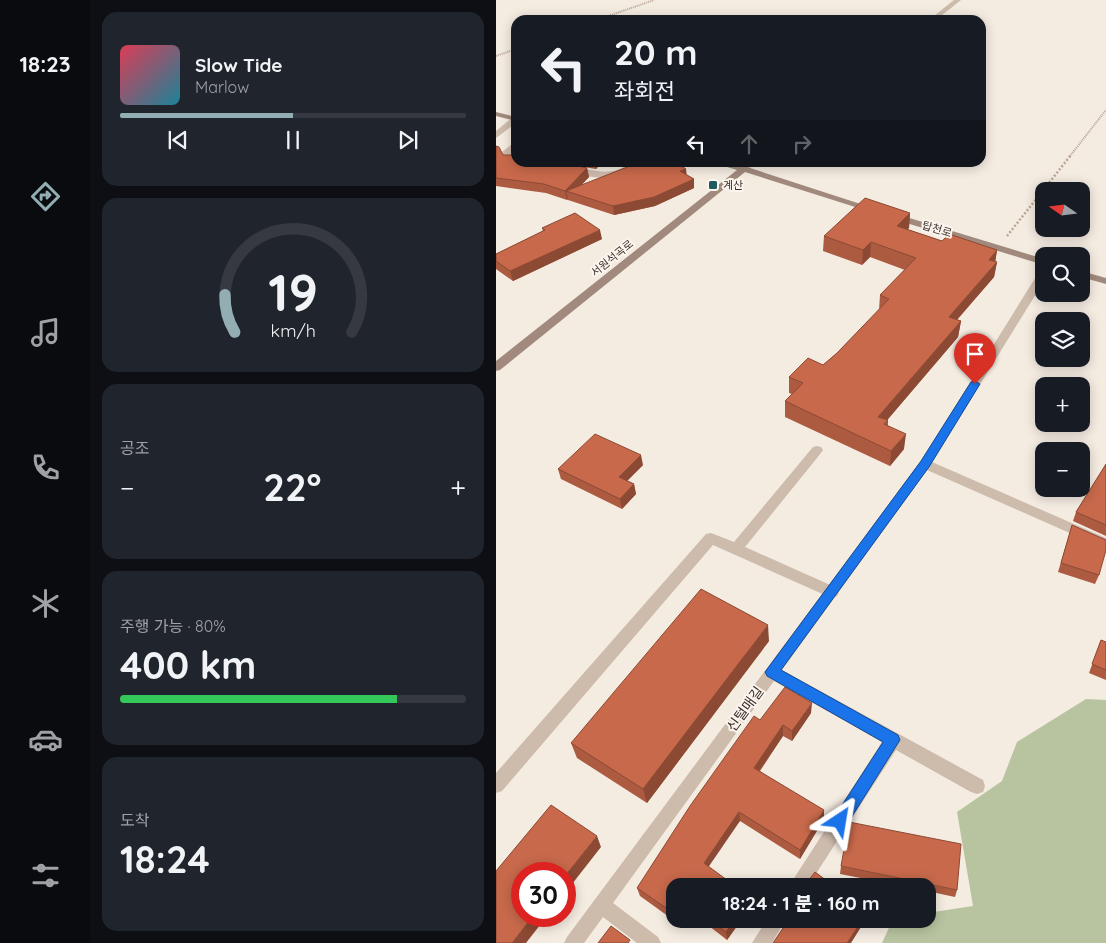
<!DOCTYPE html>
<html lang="ko">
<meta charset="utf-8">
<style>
:root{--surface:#171b24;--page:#20242c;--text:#f1f3f6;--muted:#9ea1a6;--line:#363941;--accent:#92aeb2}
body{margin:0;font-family:Quicksand,"Noto Sans KR",sans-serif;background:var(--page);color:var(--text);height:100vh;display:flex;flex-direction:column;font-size:19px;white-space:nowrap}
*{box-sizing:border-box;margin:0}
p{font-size:16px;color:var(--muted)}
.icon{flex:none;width:28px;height:28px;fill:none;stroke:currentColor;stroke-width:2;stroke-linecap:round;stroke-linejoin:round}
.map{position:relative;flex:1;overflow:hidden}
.drawer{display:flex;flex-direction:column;gap:12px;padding:12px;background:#0d0f14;width:406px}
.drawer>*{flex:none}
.hud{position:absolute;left:15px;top:15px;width:475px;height:152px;border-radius:15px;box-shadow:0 2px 12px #0003;background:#171b24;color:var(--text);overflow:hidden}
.needle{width:32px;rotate:284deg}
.buttons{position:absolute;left:539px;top:182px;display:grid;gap:10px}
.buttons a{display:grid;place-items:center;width:55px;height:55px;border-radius:10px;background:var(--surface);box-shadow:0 2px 12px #0003;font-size:25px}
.speed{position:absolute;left:15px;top:862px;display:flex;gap:10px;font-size:25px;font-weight:700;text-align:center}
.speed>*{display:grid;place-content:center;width:65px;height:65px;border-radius:50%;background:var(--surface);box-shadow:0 2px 12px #0003;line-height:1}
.speed .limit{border:8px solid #d22;background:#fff;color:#111}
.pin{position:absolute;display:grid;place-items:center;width:42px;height:42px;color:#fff;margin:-51px -21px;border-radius:50% 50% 50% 0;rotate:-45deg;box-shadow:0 0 5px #0007}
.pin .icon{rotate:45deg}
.me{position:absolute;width:55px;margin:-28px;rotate:33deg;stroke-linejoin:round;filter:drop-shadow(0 0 4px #0008)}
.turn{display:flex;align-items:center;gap:18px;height:105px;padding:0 20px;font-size:22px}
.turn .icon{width:65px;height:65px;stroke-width:2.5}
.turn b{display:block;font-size:35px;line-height:42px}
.lanes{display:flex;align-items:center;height:48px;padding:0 20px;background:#0003;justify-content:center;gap:25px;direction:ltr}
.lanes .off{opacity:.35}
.big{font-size:38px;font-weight:800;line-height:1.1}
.drawer .tile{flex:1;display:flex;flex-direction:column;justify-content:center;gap:8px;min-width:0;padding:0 18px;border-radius:15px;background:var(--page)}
.drawer .dial{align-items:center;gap:0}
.dial svg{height:130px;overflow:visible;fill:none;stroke:var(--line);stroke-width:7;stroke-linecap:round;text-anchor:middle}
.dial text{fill:var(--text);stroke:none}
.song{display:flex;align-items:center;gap:15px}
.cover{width:60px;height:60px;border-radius:8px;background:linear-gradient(135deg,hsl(350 70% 55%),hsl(190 70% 35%))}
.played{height:5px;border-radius:2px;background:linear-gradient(90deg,var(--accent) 50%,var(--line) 50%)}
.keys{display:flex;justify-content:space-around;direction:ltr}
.heat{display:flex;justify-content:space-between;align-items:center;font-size:28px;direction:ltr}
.charge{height:8px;border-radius:4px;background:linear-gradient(90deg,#34c759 80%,var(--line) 0)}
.trip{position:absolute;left:170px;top:878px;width:270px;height:50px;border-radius:15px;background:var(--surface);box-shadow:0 2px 12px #0003;font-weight:800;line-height:50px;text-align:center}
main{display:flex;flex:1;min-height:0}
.tabs{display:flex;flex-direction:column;width:90px;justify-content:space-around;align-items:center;background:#090b0e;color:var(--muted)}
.tabs .icon{width:35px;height:35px}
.tabs .on{color:var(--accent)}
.tabs b{font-size:22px;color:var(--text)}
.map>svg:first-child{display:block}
.green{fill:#b8c4a0}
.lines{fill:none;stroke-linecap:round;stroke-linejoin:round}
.path-far1{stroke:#b9a596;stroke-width:2;stroke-dasharray:1 1;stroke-linecap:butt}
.path{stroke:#b9a596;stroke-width:2.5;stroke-dasharray:2 2;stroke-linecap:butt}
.lane{fill:#cdbbac;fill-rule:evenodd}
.street{fill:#cdbbac;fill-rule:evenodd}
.secondary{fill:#a18a7d;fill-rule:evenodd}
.wall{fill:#ac5a40}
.shaded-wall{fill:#8c4a34}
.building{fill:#c8694b;stroke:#8c4a34}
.route{fill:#1a73e8;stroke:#114b97}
.poi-dot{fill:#1f5a5e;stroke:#fbf5ee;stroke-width:2}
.labels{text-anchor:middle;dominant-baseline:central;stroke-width:4;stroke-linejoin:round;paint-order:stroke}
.far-poi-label{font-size:11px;fill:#3b302b;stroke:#fbf5ee;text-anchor:start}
.far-street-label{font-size:11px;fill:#3b302b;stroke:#fbf5ee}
.street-label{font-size:14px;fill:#3b302b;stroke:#fbf5ee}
</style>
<main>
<nav class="tabs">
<b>18:23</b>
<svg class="icon on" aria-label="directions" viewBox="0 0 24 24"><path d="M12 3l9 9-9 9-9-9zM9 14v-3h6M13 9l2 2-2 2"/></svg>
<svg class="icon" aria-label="music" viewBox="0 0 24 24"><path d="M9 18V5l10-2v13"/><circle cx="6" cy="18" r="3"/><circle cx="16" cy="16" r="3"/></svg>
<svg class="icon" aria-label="phone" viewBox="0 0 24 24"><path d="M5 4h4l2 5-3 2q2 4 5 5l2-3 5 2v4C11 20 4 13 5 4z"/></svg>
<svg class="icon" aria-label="climate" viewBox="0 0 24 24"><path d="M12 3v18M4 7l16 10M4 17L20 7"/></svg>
<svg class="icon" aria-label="car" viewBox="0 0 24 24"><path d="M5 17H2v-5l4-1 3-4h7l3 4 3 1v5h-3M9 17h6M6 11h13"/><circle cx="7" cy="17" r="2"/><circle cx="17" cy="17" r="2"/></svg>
<svg class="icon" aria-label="filters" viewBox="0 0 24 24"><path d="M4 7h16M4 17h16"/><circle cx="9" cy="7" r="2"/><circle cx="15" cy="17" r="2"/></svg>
</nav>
<section class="drawer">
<div class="tile">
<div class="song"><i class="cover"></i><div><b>Slow Tide</b><p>Marlow</p></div></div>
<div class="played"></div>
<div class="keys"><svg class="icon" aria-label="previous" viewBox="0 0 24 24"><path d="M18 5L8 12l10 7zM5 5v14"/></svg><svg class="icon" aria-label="pause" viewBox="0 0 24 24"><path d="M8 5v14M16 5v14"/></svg><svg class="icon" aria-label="next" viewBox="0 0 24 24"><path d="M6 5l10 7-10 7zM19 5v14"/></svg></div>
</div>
<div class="tile dial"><svg viewBox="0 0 100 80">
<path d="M14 69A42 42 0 1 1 86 69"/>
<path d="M14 69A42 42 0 0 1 8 46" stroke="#92aeb2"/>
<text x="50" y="56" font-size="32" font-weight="700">19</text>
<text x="50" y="72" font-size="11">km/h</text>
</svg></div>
<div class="tile"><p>공조</p>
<div class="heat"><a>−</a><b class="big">22°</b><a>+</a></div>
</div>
<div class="tile"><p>주행 가능 · 80%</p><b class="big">400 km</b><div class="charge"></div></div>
<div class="tile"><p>도착</p><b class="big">18:24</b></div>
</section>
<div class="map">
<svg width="610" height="943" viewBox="0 0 610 943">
<rect width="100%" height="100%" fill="#f4ebe1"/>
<polygon class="green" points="590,699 610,700 610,943 386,943 397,919 431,919 431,913 477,906 461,812 506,781 521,742"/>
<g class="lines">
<g class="path-far1">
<polyline points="101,20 158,0"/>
<polyline points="0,56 20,49"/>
<polyline points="574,156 610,110"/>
</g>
<polyline class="path" points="511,236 575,155"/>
<g class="lane">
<polygon points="17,117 20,117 20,123 0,138 0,131"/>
<polygon points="20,141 20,148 15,153 17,158 20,158 20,162 23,162 10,162 6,152"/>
<path d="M134,162h10c-15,17 -36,17 -56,14 -6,-1 -11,-2 -15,-5 11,-9 39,12 61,-9z"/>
<polygon points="321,446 325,447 327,450 325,453 249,547 341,588 343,592 341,596 336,598 331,596 217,545 6,791 0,793 0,773 210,534 215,533 238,542 317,447"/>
</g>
<g class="street">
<polygon points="458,0 465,0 440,20 433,20"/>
<polygon points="250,162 260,162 251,171 245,171 244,169"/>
<polygon points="548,269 548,281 436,462 610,538 610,549 431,470 286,670 487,780 489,786 487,792 481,794 475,792 400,750 312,886 293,886 386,742 278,681 117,903 162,937 165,943 141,943 107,917 88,943 68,943 71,937 425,461 543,272"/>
<polygon points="271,919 290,919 276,943 256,943"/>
</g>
<g class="secondary">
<polygon points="0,112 20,117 20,121 0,116"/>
<polygon points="214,162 231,162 251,167 383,210 378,213 375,212 249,172 4,370 0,371 0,361 241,170"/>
<polygon points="397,213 548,259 548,265 394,218 392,216"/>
<polygon points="585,271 610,278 610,284 585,277"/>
</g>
</g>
<g class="wall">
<polygon points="0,146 7,155 20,162 106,162 100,169 69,164 91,168 93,177 84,186 143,166 190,169 190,175 198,179 198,188 159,206 118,215 72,200 72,199 71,200 50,193 0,186"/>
<polygon points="414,213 413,228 411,229 446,241 501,250 499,262 501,262 498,277 461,320 465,321 462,337 392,419 392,426 408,449 394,466 289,417 289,401 296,394 293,393 293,377 327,365 341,353 383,310 384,295 409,270 374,257 366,265 327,251 328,236"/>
<polygon points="46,228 106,239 17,281 0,269 0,254 47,231"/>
<polygon points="610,464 610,536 577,521 580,512"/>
<polygon points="147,465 131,481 138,484 140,494 126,509 65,479 62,469"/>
<polygon points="576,525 603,575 599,584 562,572"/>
<polygon points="605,640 610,642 610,680 593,673"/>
<polygon points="273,641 151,803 81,758 75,743"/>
<polygon points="315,713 296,741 287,736 264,771 328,819 304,859 244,821 179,886 179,915 176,919 144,896 141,888 264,720"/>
<polygon points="345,866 461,890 459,897 431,891 431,886 406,886 344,874"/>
<polygon points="204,919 246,919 231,940"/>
</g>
<g class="shaded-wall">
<polygon points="99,162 106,162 100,169"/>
<polygon points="91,168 93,177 77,194 70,191 72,199 71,200 69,191"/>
<polygon points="190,169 191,177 184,171"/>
<polygon points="198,179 198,188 159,206 118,215 117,206"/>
<polygon points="414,213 413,228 400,241 401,226"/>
<polygon points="104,230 106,239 17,281 14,271"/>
<polygon points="375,242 374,257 366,265 367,250"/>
<polygon points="501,250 499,264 501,262 498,277 450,332 453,317 493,260"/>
<polygon points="465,321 462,337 381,432 382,417"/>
<polygon points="410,434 408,449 394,466 395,451"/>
<polygon points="145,455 147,465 125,487 123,477"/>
<polygon points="138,484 140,494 126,509 124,499"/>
<polygon points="272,625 273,641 151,803 147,789"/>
<polygon points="316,703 315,713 296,741 296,731"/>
<polygon points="287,725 287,736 259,777 258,768"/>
<polygon points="328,810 328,819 304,859 304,850"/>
<polygon points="243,812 244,821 209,872 208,863"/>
<polygon points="101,836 105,847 69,893 69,876"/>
<polygon points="179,903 179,915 176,919 173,910"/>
<polygon points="37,916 51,916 30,943 16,943"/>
<polygon points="239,919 246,919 231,940 230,932"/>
<polygon points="367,919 370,919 355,943 351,943"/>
</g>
<g class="building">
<polygon points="0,146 3,147 7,155 18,155 20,151 20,162 62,162 91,168 69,191 48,184 0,178"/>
<polygon points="151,162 179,162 190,169 184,171 198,179 158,197 117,206 70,191 139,164 143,166"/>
<polygon points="369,198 414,213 401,226 446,241 453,234 501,250 493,260 501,262 453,317 465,321 382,417 392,420 388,424 410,434 395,451 289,401 307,383 293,377 312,358 327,365 341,353 393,299 384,295 420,258 375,242 367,250 328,236"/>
<polygon points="79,213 104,230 14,271 0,261 0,254 49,230 46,228"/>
<polygon points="99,434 145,455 123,477 138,484 124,499 62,469"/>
<polygon points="610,464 610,525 580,512"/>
<polygon points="576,525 610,540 610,550 603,575 565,563"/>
<polygon points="205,589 272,625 147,789 75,743"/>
<polygon points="605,640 610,642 610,670 596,664"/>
<polygon points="289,687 316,703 296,731 287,725 258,768 328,810 304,850 243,812 208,863 239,886 179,886 179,903 173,910 141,888 194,806 258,716 264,720"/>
<polygon points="55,805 101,836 69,876 69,874 26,874 26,916 37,916 16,943 0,943 0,871"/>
<polygon points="353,822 465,844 461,890 345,866"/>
<polygon points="319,872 338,886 308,886"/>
<polygon points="212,919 239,919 230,932"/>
<polygon points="293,919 367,919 351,943 277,943"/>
<polygon points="115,926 134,940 132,943 102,943"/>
</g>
<polygon class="route" points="479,381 484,384 433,467 285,670 402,735 404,740 350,826 344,829 339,826 336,821 339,816 387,742 271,676 269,672 425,461 475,382"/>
<rect class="poi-dot" x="212" y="180" width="10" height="10" rx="2.5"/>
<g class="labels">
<g class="far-poi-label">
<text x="227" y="185">계산</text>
</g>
<g class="far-street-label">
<text transform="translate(441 229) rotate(17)">탑천로</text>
<text transform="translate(116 258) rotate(-39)">서원석곡로</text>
</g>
<g class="street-label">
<text transform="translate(249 709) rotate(-54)">신털매길</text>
</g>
</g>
</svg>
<div class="buttons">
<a><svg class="needle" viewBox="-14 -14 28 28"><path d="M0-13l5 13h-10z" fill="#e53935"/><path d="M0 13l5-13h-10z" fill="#9ea1a6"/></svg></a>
<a><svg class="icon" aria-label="search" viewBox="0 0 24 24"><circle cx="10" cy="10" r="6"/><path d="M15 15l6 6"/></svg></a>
<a><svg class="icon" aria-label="layers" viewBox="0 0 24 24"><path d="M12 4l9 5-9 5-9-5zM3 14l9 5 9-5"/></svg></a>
<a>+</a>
<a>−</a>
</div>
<div class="speed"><div class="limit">30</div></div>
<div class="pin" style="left:479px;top:384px;background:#d93025"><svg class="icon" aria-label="arrive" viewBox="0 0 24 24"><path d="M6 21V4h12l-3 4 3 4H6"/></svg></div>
<svg class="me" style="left:344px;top:821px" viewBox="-20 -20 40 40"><path d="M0-17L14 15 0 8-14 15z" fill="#1a73e8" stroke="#fff" stroke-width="4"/></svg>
<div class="trip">18:24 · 1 분 · 160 m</div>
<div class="hud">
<div class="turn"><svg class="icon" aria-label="left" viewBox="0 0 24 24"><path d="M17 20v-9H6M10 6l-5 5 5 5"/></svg><div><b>20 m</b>좌회전</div></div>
<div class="lanes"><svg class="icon" aria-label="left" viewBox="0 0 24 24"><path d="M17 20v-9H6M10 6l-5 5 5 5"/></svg><svg class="icon off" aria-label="ahead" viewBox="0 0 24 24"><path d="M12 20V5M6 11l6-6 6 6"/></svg><svg class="icon off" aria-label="right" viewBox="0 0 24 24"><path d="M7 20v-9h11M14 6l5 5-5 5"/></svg></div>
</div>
</div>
</main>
